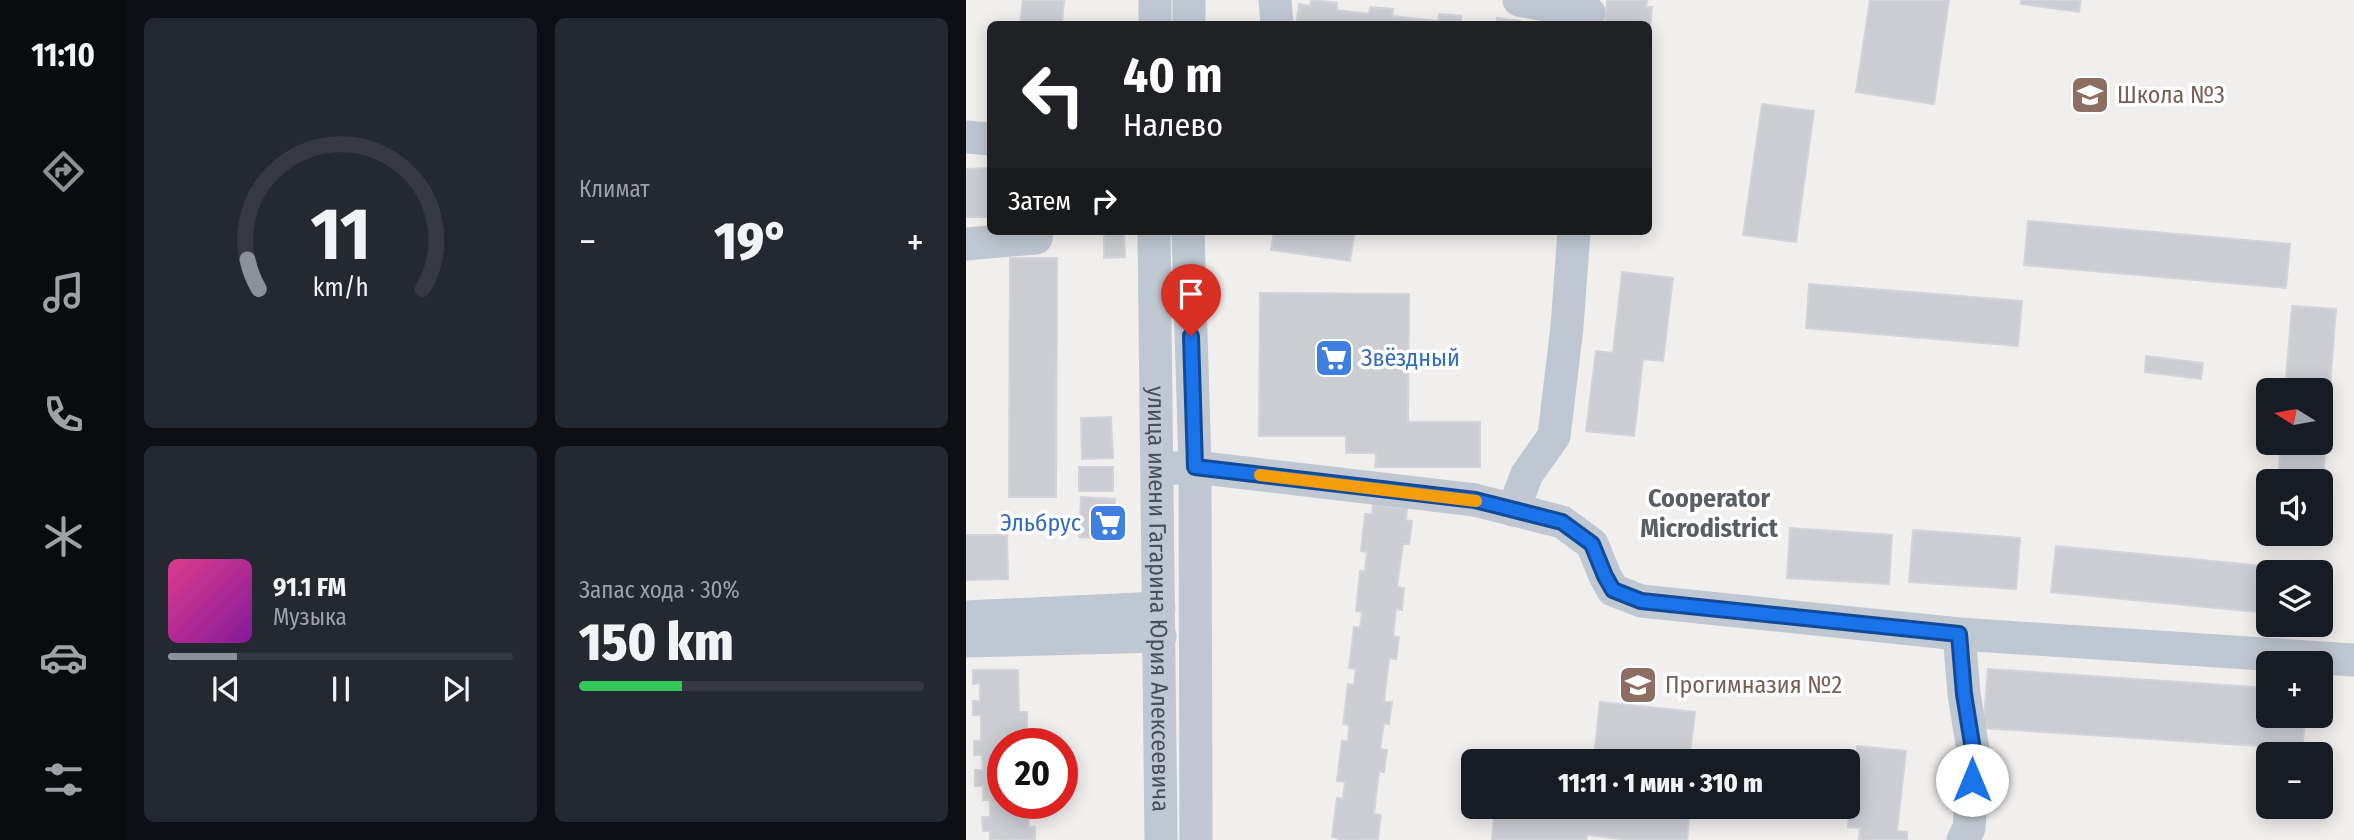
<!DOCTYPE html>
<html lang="ru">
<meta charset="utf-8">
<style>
:root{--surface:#171b24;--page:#242831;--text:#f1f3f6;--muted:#9ea1a6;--line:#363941;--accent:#8c9099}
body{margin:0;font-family:"Fira Sans Condensed",sans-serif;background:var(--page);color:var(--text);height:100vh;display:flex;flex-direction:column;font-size:26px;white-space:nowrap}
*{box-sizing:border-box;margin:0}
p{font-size:23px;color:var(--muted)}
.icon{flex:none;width:38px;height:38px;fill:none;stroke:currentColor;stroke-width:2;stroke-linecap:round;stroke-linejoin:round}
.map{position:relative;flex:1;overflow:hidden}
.panel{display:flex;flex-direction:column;gap:18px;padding:18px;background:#0d0f14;width:840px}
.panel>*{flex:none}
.top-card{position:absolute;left:21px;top:21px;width:665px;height:214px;border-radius:10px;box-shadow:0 4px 18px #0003;background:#202124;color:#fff;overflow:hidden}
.needle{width:46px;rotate:281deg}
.fabs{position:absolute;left:1290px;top:378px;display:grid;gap:14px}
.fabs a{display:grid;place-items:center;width:77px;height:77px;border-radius:10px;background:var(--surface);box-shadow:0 4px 18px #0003;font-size:35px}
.speed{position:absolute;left:21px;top:728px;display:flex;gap:14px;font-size:35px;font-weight:700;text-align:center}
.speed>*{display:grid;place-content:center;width:91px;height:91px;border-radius:50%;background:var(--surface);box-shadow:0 4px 18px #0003;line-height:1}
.speed .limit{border:10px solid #d22;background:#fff;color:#111}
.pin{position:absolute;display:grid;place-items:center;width:60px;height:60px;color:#fff;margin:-72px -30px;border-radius:50% 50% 50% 0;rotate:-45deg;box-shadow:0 0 7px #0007}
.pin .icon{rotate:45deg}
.me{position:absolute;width:77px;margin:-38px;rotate:0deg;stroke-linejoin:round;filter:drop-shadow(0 0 5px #0008)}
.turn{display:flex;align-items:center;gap:24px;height:147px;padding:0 21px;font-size:32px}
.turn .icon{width:91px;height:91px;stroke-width:2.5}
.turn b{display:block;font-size:49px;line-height:60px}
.then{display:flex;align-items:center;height:66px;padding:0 21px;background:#0003;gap:14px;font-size:26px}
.big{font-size:52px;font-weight:800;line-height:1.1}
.panel .widget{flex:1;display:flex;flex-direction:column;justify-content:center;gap:10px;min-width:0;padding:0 24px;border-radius:10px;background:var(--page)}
.panel .dial{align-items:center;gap:0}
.dial svg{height:182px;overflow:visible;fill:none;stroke:var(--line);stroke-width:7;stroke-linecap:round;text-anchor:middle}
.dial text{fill:var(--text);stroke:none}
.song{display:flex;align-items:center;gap:21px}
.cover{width:84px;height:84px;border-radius:10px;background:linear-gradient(135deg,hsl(330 70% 55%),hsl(290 70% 35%))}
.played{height:7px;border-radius:4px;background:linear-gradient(90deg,var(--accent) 20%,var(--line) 20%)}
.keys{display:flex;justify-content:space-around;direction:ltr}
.heat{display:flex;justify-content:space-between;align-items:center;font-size:38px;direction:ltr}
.charge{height:10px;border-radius:5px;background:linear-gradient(90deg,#34c759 30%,var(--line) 0)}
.panel .tiles{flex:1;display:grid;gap:18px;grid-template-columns:repeat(2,1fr)}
.trip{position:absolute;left:495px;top:749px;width:399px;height:70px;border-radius:10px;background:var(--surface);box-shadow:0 4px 18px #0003;font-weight:800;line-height:70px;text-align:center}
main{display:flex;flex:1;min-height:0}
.menu{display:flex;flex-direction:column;width:126px;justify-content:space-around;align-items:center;background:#090b0e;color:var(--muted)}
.menu .icon{width:49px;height:49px}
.menu .active{color:var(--accent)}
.menu b{font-size:32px;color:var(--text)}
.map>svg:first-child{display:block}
.building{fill:#cbcdd3;stroke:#d2d4da;stroke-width:2}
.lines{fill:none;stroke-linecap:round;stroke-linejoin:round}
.minor{stroke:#bfc7d0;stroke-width:33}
.route-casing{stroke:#114b97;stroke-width:18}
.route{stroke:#1a73e8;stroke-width:12}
.slow{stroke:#f59e0b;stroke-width:12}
.labels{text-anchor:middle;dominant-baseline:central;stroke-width:7;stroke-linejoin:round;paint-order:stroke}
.education-label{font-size:24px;fill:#785e54;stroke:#fff;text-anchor:start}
.shop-label{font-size:24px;fill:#366cbe;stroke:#fff;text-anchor:start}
.street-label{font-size:24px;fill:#474f5b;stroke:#fff}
.neighbourhood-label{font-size:26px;font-weight:bold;fill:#5b5e63;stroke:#fff}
</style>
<main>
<nav class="menu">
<b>11:10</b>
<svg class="icon active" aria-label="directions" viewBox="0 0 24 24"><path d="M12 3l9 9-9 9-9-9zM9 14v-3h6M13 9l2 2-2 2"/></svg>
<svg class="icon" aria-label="music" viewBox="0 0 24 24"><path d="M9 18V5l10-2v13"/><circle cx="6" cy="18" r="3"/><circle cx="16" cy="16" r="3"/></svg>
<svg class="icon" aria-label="phone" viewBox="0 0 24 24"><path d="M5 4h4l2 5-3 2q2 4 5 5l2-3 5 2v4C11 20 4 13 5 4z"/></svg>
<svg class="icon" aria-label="climate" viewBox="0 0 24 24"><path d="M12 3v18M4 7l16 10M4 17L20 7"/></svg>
<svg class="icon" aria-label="car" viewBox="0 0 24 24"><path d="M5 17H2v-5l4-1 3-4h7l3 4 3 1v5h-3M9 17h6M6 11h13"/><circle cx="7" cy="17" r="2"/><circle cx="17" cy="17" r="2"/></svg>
<svg class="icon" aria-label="filters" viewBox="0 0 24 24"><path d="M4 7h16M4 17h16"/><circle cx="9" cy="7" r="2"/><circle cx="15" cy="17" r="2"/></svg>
</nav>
<section class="panel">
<div class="tiles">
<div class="widget dial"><svg viewBox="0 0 100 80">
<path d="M14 69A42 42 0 1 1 86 69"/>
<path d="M14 69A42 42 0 0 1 9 56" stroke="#8c9099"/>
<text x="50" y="56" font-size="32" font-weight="700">11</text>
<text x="50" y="72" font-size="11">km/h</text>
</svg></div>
<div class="widget"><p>Климат</p>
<div class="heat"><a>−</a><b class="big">19°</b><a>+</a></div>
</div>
<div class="widget">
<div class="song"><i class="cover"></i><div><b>91.1 FM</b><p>Музыка</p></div></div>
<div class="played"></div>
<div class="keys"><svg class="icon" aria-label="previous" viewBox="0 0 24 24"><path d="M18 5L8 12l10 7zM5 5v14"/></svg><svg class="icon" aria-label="pause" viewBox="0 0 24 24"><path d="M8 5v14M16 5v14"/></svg><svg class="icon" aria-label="next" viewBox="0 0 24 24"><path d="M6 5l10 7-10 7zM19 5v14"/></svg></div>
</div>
<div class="widget"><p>Запас хода · 30%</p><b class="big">150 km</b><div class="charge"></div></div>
</div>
</section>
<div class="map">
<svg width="1388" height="840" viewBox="0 0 1388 840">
<rect width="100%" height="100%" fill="#f1eeee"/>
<g class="building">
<polygon points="57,0 98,0 96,24 54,24"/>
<polygon points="345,0 371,3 371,10 403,14 404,7 427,9 426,16 472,21 473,14 495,16 495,22 519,24 330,24 333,4 344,6"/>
<polygon points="641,0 681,0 680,7 686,7 684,31 682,24 639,24"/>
<polygon points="904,0 983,0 968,104 890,92"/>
<polygon points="1055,0 1115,0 1113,12 1055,4"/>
<polygon points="531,18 554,21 554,24 531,24"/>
<polygon points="796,104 848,111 830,242 777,235"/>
<polygon points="24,168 24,217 0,217 0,169"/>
<polygon points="1062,221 1324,244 1320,288 1058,265"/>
<polygon points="308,231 389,231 384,261 305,250"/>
<polygon points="158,232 159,257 138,258 138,233"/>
<polygon points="44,258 91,258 90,497 43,497"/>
<polygon points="656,272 707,278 697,361 677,359 668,436 620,431 630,351 647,353"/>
<polygon points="843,284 1056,301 1052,346 840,328"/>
<polygon points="294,293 443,294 442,422 514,422 514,467 409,467 410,453 380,453 380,436 293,436"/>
<polygon points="1326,306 1370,309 1354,518 1354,481 1312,481 1315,443 1354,443 1354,390 1319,390"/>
<polygon points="1180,356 1237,363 1235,379 1179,372"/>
<polygon points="145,417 147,458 116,459 115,418"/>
<rect x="113" y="467" width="34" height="24"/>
<polygon points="115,497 149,499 148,539 113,537"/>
<polygon points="407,505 441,509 440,520 446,521 443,544 437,544 431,587 438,588 436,610 430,609 427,636 433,637 430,659 423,658 418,702 426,702 423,724 418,723 414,749 421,750 418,772 413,771 408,814 415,815 412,839 372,840 372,838 366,837 371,798 377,799 379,782 371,781 376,741 382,741 383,725 377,724 382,684 388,685 390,669 383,668 388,627 394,628 396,612 390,611 394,571 399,571 401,552 395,551 399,514 406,514"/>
<polygon points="824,528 926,535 923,584 821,578"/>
<polygon points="947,530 1054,538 1050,589 943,582"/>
<polygon points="0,535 41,535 42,579 0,580"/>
<polygon points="1090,546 1350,571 1349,572 1302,572 1302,613 1085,592"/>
<polygon points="1022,669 1302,688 1302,716 1339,716 1336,754 1308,754 1308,747 1017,728"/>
<polygon points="7,670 52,670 53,712 61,712 61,739 54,739 54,744 37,744 37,803 62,803 63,827 69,827 69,840 24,840 24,831 17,831 16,817 24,817 24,800 17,800 17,786 9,786 9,770 17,770 16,755 8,755 8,741 15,741 15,715 7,715 7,701 14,701 14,683 7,684"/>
<polygon points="634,702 729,712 723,761 652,761 628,757"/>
<polygon points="891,746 940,751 931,831 941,832 941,840 893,840 894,828 882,827"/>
<polygon points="529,807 724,807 721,840 664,840 621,835 620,840 526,840"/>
</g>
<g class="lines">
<g class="minor">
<polyline points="309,0 311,24"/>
<polyline points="553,0 623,13"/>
<polyline points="189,24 189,0"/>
<polyline points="223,24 223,0"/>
<polyline points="0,137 24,139"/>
<path id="s1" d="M188,231l7,609"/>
<polyline points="222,231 229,467 230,840"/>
<polyline points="0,244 70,238 71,231"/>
<polyline points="192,469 229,467 509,500 596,522 626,544 639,576 647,590 675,601 993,634 1388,660"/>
<polyline points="547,510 561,474 588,436 601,327 608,231"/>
<polyline points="0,617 193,608"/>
<polyline points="993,634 998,694 1008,756 1003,828 997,840"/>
<polyline points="0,641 194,636"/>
</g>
</g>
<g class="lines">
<defs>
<polyline id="route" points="225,336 229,467 509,500 596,522 626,544 639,576 647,590 675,601 993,634 998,694 1008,756 1006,780"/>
</defs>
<use href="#route" class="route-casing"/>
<use href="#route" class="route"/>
<polyline class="slow" points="294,475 510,501"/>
</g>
<defs>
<symbol id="school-square" viewBox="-11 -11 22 22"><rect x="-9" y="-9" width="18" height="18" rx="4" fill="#8d6e63" stroke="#fff"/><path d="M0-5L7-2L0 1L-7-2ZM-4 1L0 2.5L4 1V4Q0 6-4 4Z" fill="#fff"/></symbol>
<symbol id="supermarket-square" viewBox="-11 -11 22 22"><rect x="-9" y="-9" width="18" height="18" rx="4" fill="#3f7fe0" stroke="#fff"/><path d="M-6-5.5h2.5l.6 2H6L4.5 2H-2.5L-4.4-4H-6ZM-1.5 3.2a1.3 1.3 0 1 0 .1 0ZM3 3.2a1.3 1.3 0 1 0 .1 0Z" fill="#fff"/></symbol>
</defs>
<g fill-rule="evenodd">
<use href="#school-square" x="1102" y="73" width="44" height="44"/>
<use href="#supermarket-square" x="346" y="336" width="44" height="44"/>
<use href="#supermarket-square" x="120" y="501" width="44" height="44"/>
<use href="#school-square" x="650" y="663" width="44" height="44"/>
</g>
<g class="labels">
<g class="education-label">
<text x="1151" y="95">Школа №3</text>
<text x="699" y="685">Прогимназия №2</text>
</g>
<g class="shop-label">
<text x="395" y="358">Звёздный</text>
<text x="115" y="523" text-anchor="end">Эльбрус</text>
</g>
<g class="street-label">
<text stroke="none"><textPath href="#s1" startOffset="368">улица имени Гагарина Юрия Алексеевича</textPath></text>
</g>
<g class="neighbourhood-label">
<text x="743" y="498">Cooperator<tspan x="743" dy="30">Microdistrict</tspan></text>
</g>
</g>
</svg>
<div class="fabs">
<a><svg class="needle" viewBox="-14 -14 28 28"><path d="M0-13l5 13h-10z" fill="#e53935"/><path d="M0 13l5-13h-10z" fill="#9ea1a6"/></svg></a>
<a><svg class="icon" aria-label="sound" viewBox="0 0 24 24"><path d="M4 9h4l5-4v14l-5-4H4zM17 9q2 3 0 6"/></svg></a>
<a><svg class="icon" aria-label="layers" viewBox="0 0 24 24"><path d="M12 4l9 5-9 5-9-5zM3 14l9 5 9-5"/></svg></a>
<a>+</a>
<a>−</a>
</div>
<div class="speed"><div class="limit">20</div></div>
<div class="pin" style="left:225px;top:336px;background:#d93025"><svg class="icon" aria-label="arrive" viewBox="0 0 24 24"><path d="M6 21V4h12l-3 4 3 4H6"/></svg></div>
<svg class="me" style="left:1006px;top:780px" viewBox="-20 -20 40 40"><circle r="19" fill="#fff"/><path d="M0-13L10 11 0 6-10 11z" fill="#1a73e8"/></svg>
<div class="trip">11:11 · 1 мин · 310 m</div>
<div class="top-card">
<div class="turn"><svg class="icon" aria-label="left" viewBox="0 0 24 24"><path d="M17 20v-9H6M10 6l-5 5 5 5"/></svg><div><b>40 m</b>Налево</div></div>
<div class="then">Затем<svg class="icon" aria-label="right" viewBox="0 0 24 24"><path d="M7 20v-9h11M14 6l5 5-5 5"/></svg></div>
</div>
</div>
</main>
